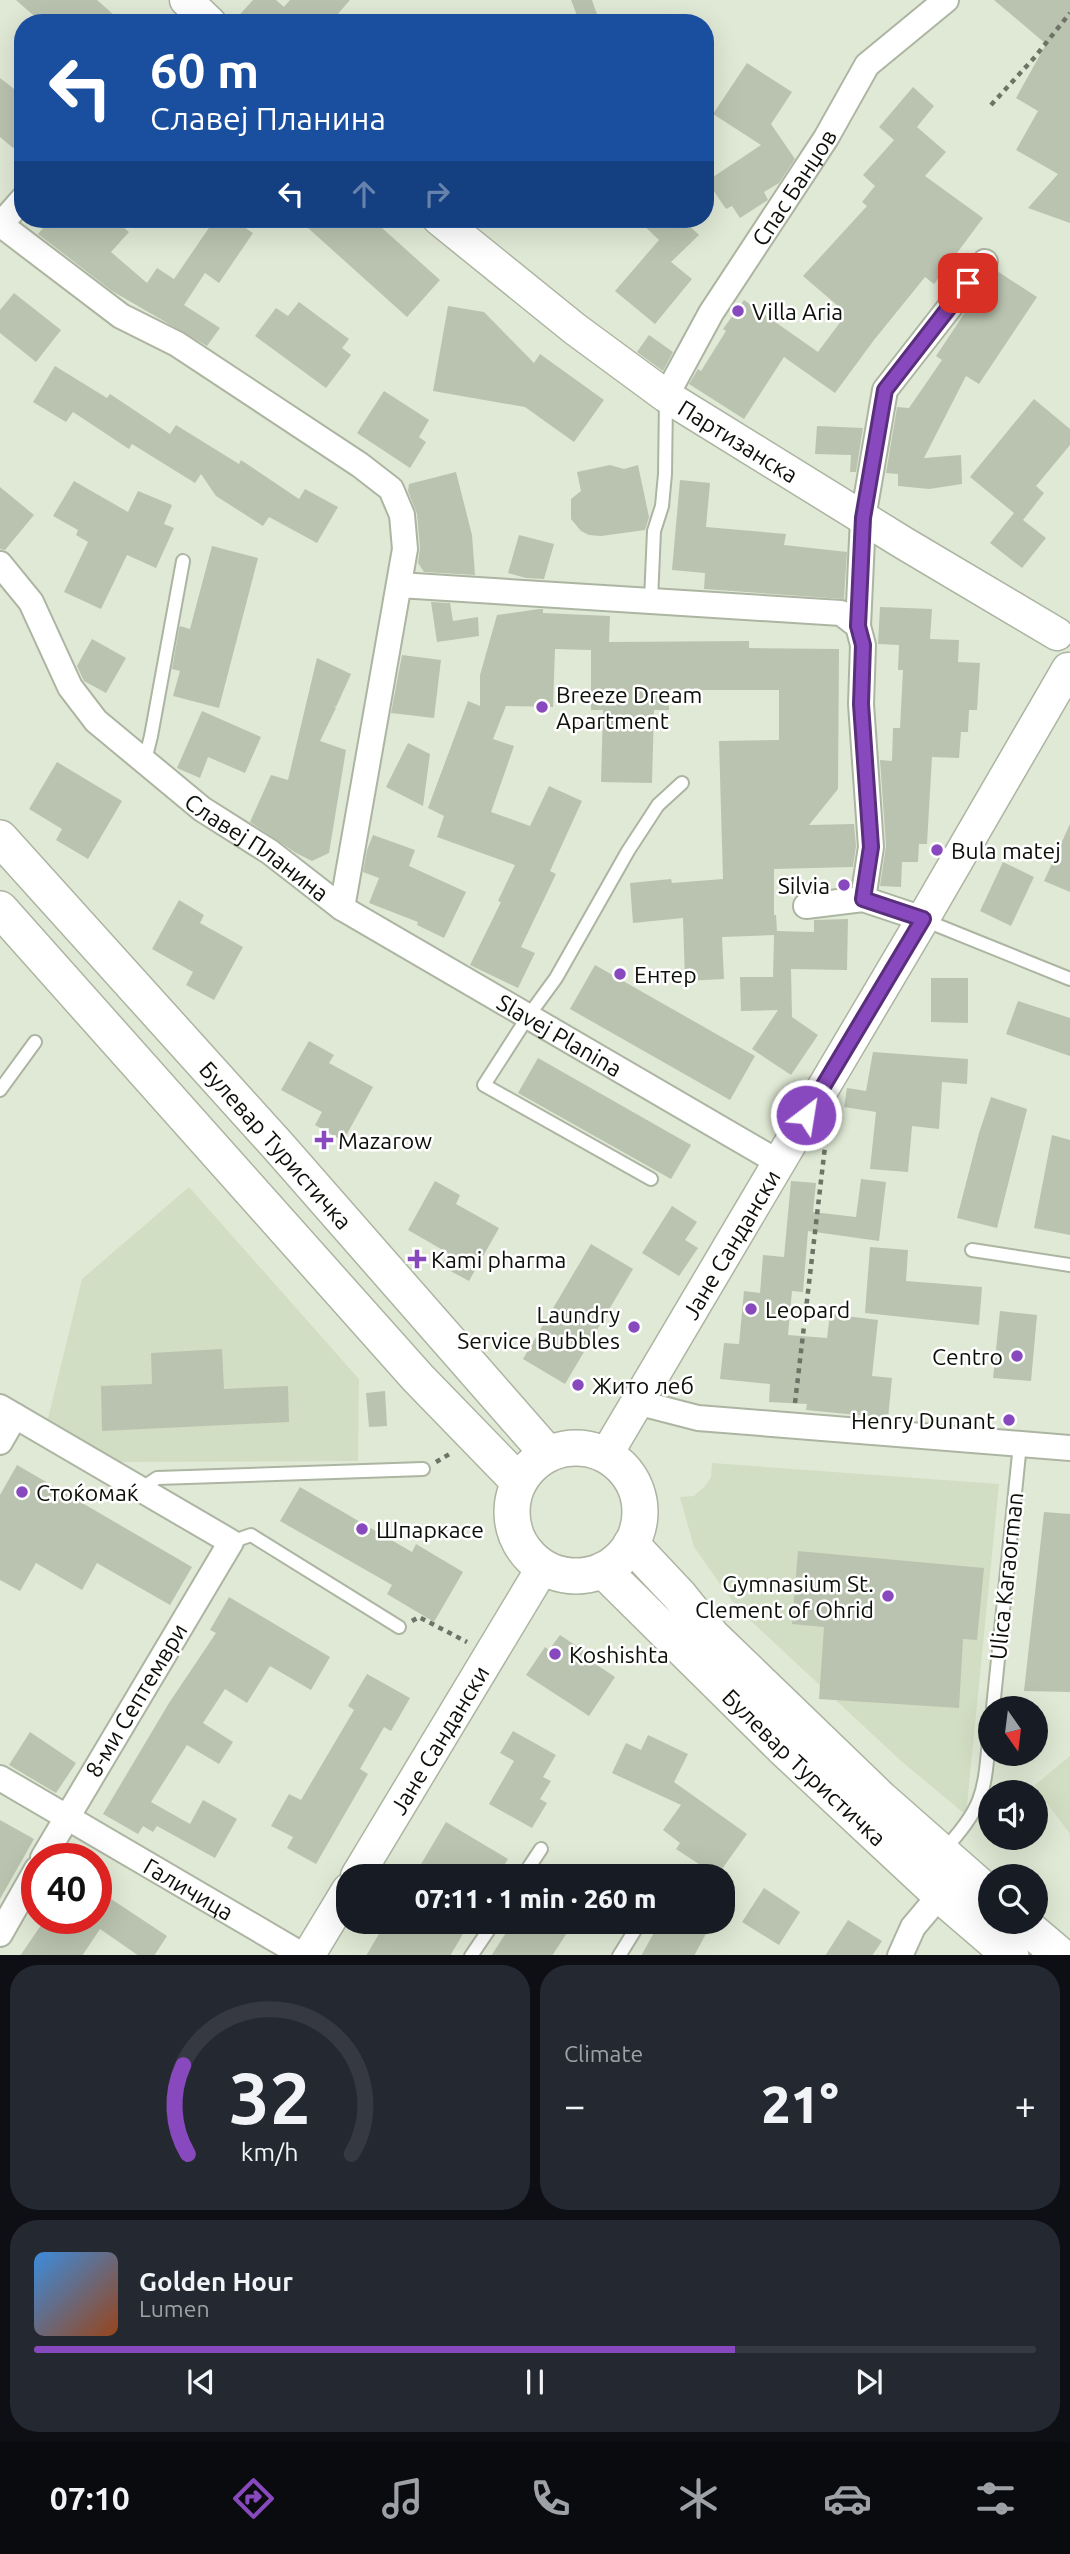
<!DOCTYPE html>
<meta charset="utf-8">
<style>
:root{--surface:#171b24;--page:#242831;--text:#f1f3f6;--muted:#9ea1a6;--line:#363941;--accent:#8949be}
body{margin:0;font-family:Ubuntu,sans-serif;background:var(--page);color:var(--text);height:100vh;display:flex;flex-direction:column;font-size:26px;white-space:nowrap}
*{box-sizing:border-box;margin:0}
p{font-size:23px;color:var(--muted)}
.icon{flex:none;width:38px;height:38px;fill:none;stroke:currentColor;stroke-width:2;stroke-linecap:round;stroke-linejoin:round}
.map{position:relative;height:1955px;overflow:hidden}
.drawer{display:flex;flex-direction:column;gap:10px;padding:10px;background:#0d0f14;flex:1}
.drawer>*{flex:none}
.guide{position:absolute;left:14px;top:14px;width:700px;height:214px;border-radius:28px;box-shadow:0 7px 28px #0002;background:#1a4fa0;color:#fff;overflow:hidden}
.needle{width:46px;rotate:166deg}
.controls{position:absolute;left:978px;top:1696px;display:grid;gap:14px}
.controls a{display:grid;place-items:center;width:70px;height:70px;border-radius:50%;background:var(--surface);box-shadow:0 7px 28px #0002;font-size:35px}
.speed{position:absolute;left:21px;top:1843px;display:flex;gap:14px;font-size:35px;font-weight:700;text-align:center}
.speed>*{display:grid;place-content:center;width:91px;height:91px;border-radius:50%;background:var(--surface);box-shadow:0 7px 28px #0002;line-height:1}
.speed .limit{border:10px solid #d22;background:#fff;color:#111}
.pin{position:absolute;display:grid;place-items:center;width:60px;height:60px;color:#fff;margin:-30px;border-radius:14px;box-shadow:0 4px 10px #0006}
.me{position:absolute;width:77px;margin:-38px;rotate:31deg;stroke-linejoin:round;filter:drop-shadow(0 0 5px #0008)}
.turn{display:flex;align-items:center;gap:24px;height:147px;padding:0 21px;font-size:32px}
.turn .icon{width:91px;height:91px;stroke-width:2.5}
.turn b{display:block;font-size:49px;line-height:60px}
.lanes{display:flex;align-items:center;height:66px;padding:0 21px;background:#0003;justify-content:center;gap:35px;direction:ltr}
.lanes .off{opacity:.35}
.big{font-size:52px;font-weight:800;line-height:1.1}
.drawer .card{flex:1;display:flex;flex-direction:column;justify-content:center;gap:10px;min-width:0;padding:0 24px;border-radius:28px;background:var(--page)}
.drawer .dial{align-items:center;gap:0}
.dial svg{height:182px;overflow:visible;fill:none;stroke:var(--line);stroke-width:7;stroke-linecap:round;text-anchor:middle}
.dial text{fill:var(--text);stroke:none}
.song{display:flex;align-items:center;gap:21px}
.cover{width:84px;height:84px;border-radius:10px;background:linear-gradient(135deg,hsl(210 70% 55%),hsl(20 70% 35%))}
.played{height:7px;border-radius:4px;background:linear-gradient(90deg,var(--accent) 70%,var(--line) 70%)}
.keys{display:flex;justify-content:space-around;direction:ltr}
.heat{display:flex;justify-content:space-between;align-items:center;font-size:38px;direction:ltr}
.drawer .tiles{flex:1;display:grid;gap:10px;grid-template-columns:1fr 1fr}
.card:last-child{grid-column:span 2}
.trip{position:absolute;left:336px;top:1864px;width:399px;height:70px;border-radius:28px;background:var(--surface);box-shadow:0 7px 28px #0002;font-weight:800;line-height:70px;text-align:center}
.dock{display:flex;height:112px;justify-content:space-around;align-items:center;background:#090b0e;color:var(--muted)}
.dock .icon{width:49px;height:49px}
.dock .active{color:var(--accent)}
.dock b{font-size:32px;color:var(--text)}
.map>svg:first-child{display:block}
.built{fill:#d2dec3}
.building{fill:#bac3af}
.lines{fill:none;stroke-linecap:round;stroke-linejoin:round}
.service-casing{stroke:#acb5a1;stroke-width:16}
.minor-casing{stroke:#acb5a1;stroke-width:28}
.tertiary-casing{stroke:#acb5a1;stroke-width:35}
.secondary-casing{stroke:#acb5a1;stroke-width:38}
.path{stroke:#6d7366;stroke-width:4.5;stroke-dasharray:5 5;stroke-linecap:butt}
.service{stroke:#fff;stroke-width:12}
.minor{stroke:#fff;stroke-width:24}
.tertiary{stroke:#fff;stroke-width:32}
.secondary{stroke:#fff;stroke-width:35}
.route-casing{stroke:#592f7c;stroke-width:18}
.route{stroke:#8949be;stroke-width:12}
.poi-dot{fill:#8949be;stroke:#fff;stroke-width:2.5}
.labels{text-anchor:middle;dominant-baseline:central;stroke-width:5;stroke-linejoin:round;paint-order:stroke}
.street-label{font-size:23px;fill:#0d1009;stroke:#fff}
.poi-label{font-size:23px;fill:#0d1009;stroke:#fff;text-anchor:start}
</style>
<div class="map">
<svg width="1070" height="1956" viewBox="0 0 1070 1956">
<rect width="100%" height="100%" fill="#e0e9d5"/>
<g class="built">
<polygon points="189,1187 359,1379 358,1461 97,1462 45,1431 82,1279"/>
<polygon points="712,1463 999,1484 966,1815 901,1761 737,1608 694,1547 680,1497 694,1496 705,1486 711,1477"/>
<polygon points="1070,1756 1070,1834 1034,1786"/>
</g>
<g class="building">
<polygon points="16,0 97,0 123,23 42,23"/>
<polygon points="253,0 276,0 284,7 290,0 350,0 330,23 232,23"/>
<polygon points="571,0 592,0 600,23 580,23"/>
<polygon points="994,0 1070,0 1070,223 1028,208 1058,174 1016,150 1038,111 1016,98 1046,44"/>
<polygon points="747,63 792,92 771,124 795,159 779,183 764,192 768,200 740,218 732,206 726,209 707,181 761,145 713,114"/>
<polygon points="0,78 23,96 23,136 13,148 0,137"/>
<polygon points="913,87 934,106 917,127 946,152 925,176 983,218 934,284 925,277 874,340 835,393 784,357 744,419 689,384 698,369 701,371 726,331 723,329 744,300 818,352 844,317 835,310 838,306 803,276 867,206 862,202 875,186 863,175 894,140 879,127"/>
<polygon points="51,219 113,219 129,232 111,252 147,283 157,268 174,279 215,219 232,219 253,233 219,283 205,273 184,305 220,328 207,346 112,291 38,234"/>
<polygon points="298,219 372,219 440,280 407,317"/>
<polygon points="637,219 682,219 699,235 671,262 692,279 655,324 615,291 659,240"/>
<polygon points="997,271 1037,297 979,384 966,376 924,458 961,455 962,484 929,489 898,486 898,474 886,473 897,407 909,408 942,360 936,356 968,308"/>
<polygon points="14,293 61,330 36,362 0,333 0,310"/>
<polygon points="299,302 349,339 342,348 351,355 326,388 255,336 276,308 288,316"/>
<polygon points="448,306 484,312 534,363 540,354 604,400 574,442 525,407 433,391"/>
<polygon points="649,335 673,352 663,371 637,352"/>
<polygon points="55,366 107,398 110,394 170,434 176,425 239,464 241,460 299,499 305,489 338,507 317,543 269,517 263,526 216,496 201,474 195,483 132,444 129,449 73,412 66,422 33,402"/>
<polygon points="384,391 429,420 419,437 426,442 410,468 357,433"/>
<polygon points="1034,399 1070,429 1070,445 1036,486 1044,493 1023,520 1046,538 1022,568 990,543 1014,513 970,477"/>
<polygon points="817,426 863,428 856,472 850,472 851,455 815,454"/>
<polygon points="610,465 624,469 638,465 649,517 645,530 601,536 589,535 581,531 571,519 571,499 581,491 577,472"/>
<polygon points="456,472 472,535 475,575 424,572 418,563 420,548 417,514 408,491 409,484"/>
<polygon points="680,480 710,483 706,527 786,534 784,545 847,552 844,599 704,589 705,573 672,570"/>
<polygon points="74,481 128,512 138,491 172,505 164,524 174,528 156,568 127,555 101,609 64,592 88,542 76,535 78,530 53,516"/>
<polygon points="0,487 34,515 5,550 0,549"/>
<polygon points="519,535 554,544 544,579 526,578 508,573"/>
<polygon points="212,546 258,558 219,708 173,696 180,671 172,669 179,629 180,626 190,629"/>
<polygon points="431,602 450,603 453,621 478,617 479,636 437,642"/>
<polygon points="880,607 932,609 930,639 959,640 958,662 980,663 977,710 969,710 968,732 961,732 959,758 932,757 927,844 919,844 918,862 902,862 901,887 880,886 886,846 880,760 892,761 893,728 900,728 903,670 898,670 899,645 878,644"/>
<polygon points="539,609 543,609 543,613 610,616 609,642 749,641 749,648 839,649 838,789 809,825 854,824 856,846 853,867 774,869 774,915 776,915 777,931 814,932 814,920 848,919 847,970 791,969 792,1017 818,1035 791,1075 752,1049 778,1010 741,1011 740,977 773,977 774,935 722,937 724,979 685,981 683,918 633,923 630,883 671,879 672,883 723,879 719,741 779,740 779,690 668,690 669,710 654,710 652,783 601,782 603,710 591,710 591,650 555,649 553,707 506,706 493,739 514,746 491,812 530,826 549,786 582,801 550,871 556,874 521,947 535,953 518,988 470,965 501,902 498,901 515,865 437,837 444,816 428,808 468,701 480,706 480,675 497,615"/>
<polygon points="92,639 126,658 106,693 84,681 77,666"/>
<polygon points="402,655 441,660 434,718 391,713"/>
<polygon points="317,658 351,674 336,707 333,706 336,708 320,741 346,750 329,853 312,861 296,853 250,822 271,775 288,780"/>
<polygon points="202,711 261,737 245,773 208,757 200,778 177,768"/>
<polygon points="408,743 430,754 423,806 386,787"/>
<polygon points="57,762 122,801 88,859 56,840 62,829 29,809"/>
<polygon points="1070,824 1070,892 1044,881"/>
<polygon points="373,835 415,850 409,866 466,892 444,938 417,925 418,922 369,903 379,878 363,872 367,850"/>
<polygon points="1003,862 1034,877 1011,926 980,911"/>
<polygon points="179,900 204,915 200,923 243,947 214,1000 186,985 193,972 152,949"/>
<polygon points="595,965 755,1056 730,1100 570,1009"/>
<polygon points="931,978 968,978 968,1023 931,1022"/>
<polygon points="1018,1001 1070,1018 1070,1056 1006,1034"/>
<polygon points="309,1041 334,1055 329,1063 373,1087 343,1141 315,1125 322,1112 281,1090"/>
<polygon points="873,1052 968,1059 967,1084 942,1082 939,1129 912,1126 908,1172 870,1169 876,1112 844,1107 847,1088 866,1091"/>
<polygon points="538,1058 691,1145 671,1179 518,1093"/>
<polygon points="991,1097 1027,1109 997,1228 957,1218 979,1133"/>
<polygon points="1052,1135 1070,1140 1070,1235 1034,1228"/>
<polygon points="861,1179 886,1182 879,1241 808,1231 803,1292 792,1291 788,1335 827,1338 830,1314 878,1320 872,1376 892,1378 888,1418 806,1410 807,1404 769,1402 770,1384 720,1379 724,1343 739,1344 744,1291 760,1293 763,1255 784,1257 791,1181 816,1183 813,1212 856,1217"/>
<polygon points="435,1181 460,1195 456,1204 499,1228 469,1281 441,1266 448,1253 408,1230"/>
<polygon points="672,1206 697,1222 685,1240 698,1248 679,1276 642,1253"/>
<polygon points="591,1244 633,1269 565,1384 523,1359"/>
<polygon points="870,1247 908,1250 906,1281 982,1287 979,1325 865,1313"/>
<polygon points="1000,1311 1037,1315 1031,1381 993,1378"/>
<polygon points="222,1349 224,1389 288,1386 289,1422 102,1431 101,1386 152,1384 151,1353"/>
<polygon points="385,1391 387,1426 369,1427 366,1393"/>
<polygon points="17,1465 192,1567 170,1605 97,1563 82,1590 36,1563 20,1591 0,1580 0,1495"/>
<polygon points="300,1487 412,1552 416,1544 463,1572 434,1622 387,1594 392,1585 280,1521"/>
<polygon points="1044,1512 1070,1514 1070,1692 1024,1691"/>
<polygon points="798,1551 984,1568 977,1640 963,1639 959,1708 819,1699 824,1627 792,1624"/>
<polygon points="229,1597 330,1657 311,1690 270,1666 247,1703 225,1689 203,1723 233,1742 219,1764 187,1745 151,1802 190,1824 203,1800 237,1819 215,1858 157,1826 153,1832 143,1826 138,1834 103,1814 169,1703 216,1633 210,1630"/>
<polygon points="560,1635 587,1653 585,1657 615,1677 589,1716 526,1675 545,1647 549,1650"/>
<polygon points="367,1674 410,1698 391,1731 384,1727 360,1769 368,1774 316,1864 287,1848 293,1837 271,1826 289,1794 301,1800 354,1710 348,1706"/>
<polygon points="513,1731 556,1755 543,1777 551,1781 540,1799 547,1803 532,1828 489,1804 514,1761 500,1753"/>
<polygon points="30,1732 76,1763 56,1793 9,1765"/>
<polygon points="648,1735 688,1754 674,1782 747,1834 717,1876 676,1849 680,1843 663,1830 681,1805 612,1773 626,1743 641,1750"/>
<polygon points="0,1820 34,1839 0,1899"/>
<polygon points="446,1822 508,1859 498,1876 414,1876"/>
<polygon points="764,1888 800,1912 779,1945 742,1922"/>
<polygon points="96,1889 167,1936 154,1956 139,1956 100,1929 82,1956 20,1956 46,1918 96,1918"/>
<polygon points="848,1920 882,1941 872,1956 825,1956"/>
<polygon points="386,1922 470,1922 450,1956 366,1956"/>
<polygon points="513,1922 574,1922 552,1956 491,1956"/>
<polygon points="660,1922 692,1922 708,1930 694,1956 641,1956"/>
</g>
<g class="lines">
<defs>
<g id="service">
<polyline points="651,600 654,531 662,506 665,474 666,400"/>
<polyline points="145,760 151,736 183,561"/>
<polyline points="924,920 1070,979"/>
<polyline points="0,1090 35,1042"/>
<polyline points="651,1179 484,1085 529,1015 556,978 628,851 658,805 682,783"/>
<polyline points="972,1250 1070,1265"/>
<polyline points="141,1489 157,1478 423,1469"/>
<polyline points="231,1542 251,1535 399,1627"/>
<polyline points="993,1708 1020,1444"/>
<path d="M942,1852c44,-47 42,-60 48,-122"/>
<polyline points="523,1876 541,1849"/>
<polyline points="471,1956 494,1922"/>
<polyline points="619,1956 640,1922"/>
</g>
<g id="minor">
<polyline points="0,225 23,199"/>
<path id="s1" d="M666,396l45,-83 115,-175 41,-73 79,-65"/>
<path id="s2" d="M0,564l31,38 39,85 26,34 106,88 68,43 72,56 63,-359 -3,-34 -11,-26 -31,-24 -183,-121 -56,-28 -121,-92"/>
<polyline points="399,585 841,613 858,626 863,645 861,704 871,847 863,899"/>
<polyline points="858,626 863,518 885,390 985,262"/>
<polyline points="806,906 863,899 923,919"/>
<path id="s3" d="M342,908l436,254"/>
<polyline points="636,1402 698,1418 1070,1448"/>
<polyline points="0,1407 231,1542 43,1858"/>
<polyline points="0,1442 15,1416"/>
<path id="s4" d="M0,1778l304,178"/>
<polyline points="0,1934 37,1869"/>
<polyline points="900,1956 913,1927 940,1895"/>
</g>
<g id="tertiary">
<polyline points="186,0 210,23"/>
<path id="s5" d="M439,219l136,110 91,67 236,146 155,92"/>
<path id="s6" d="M606,1455l317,-536 145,-250"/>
<path id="s7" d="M357,1876l186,-309"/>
<polyline points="308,1956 348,1890"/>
</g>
<g id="secondary">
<path id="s8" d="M0,838l279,309 269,307"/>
<polyline points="0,909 418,1378 519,1482"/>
<circle cx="576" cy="1512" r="64"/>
<polyline points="631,1544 679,1595 712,1636 881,1799 990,1895"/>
<path id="s9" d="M603,1570l181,179 163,152 64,55"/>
<polyline points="1021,1922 1061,1956"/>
</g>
</defs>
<use href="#service" class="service-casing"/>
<use href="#minor" class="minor-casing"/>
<use href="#tertiary" class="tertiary-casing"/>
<use href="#secondary" class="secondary-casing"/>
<g class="path">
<polyline points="991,105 1034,58 1070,13"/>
<polyline points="795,1403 826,1138"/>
<polyline points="436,1462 453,1452"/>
<polyline points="412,1621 419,1617 467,1642"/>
</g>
<use href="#service" class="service"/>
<use href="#minor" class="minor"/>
<use href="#tertiary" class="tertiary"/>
<use href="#secondary" class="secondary"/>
</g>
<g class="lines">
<defs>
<polyline id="route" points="806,1115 923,919 863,899 871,847 861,704 863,645 858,626 863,518 885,390 968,283"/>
</defs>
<use href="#route" class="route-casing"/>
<use href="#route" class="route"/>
</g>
<g class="poi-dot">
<circle cx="738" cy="311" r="7"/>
<circle cx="542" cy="707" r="7"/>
<circle cx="937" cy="850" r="7"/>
<circle cx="844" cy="885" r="7"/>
<circle cx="620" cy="974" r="7"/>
<path d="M320.5 1129.5h7v7h7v7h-7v7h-7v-7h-7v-7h7z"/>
<path d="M413.5 1248.5h7v7h7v7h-7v7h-7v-7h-7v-7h7z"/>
<circle cx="751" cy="1309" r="7"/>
<circle cx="634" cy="1327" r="7"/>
<circle cx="1017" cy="1356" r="7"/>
<circle cx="578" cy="1385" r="7"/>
<circle cx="1009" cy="1420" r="7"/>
<circle cx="22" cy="1492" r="7"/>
<circle cx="362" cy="1529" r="7"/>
<circle cx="888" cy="1596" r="7"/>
<circle cx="555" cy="1654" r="7"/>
</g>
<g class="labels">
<g class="street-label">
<text stroke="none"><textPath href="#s1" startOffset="245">Спас Банџов</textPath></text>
<text stroke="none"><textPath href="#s5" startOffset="373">Партизанска</textPath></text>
<text stroke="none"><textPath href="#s2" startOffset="390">Славеј Планина</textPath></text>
<text stroke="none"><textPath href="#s3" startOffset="252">Slavej Planina</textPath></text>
<text stroke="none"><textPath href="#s8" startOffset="413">Булевар Туристичка</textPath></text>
<text stroke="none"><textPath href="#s6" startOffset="245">Јане Сандански</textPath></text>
<text transform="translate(1006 1576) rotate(-84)">Ulica Karaorman</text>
<text transform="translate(136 1700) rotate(-59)">8-ми Септември</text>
<text stroke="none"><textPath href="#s7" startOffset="159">Јане Сандански</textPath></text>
<text stroke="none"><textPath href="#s9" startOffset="282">Булевар Туристичка</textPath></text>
<text stroke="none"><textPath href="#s4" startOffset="219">Галичица</textPath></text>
</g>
<g class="poi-label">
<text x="752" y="311">Villa Aria</text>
<text x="556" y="694">Breeze Dream<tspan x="556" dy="26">Apartment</tspan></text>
<text x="951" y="850">Bula matej</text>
<text x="830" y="885" text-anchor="end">Silvia</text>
<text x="634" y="974">Ентер</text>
<text x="338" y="1140">Mazarow</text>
<text x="431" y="1259">Kami pharma</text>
<text x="765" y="1309">Leopard</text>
<text x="620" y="1314" text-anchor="end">Laundry<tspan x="620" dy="26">Service Bubbles</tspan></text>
<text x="1003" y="1356" text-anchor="end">Centro</text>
<text x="592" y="1385">Жито леб</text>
<text x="995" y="1420" text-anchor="end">Henry Dunant</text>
<text x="36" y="1492">Стоќомаќ</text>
<text x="376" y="1529">Шпаркасе</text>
<text x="874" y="1583" text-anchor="end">Gymnasium St.<tspan x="874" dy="26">Clement of Ohrid</tspan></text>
<text x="569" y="1654">Koshishta</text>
</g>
</g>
</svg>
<div class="controls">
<a><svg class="needle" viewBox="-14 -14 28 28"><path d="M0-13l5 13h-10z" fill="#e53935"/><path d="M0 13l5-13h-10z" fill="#9ea1a6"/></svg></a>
<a><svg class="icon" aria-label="sound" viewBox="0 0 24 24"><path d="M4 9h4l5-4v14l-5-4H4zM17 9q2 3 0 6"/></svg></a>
<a><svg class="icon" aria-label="search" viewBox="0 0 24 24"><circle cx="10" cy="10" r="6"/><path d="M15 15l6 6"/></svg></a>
</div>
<div class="speed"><div class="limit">40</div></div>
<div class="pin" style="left:968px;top:283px;background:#d93025"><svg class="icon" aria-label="arrive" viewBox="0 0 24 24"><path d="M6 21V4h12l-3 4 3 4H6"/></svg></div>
<svg class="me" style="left:806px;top:1115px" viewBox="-20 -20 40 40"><circle r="17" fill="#8949be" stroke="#fff" stroke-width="3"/><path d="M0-11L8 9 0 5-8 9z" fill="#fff"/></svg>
<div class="trip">07:11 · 1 min · 260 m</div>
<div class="guide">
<div class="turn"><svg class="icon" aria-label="left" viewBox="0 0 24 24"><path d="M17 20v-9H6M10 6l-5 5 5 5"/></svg><div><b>60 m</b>Славеј Планина</div></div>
<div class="lanes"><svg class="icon" aria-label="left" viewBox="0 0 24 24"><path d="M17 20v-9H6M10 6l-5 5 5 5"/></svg><svg class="icon off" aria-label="ahead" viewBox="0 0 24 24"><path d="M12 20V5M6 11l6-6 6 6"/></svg><svg class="icon off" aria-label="right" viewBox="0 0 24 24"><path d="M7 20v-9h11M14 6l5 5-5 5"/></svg></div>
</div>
</div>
<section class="drawer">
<div class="tiles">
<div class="card dial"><svg viewBox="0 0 100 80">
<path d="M14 69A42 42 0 1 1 86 69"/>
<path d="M14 69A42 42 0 0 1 12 30" stroke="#8949be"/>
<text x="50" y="56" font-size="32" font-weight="700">32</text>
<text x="50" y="72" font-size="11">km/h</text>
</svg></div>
<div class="card"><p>Climate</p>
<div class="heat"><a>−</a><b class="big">21°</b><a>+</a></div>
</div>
<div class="card">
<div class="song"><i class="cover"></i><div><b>Golden Hour</b><p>Lumen</p></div></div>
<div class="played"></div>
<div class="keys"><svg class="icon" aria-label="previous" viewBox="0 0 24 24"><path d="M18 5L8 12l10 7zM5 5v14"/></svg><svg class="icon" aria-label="pause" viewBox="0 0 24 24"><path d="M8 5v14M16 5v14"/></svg><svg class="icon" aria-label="next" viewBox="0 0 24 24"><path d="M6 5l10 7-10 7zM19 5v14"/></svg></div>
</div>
</div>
</section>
<nav class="dock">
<b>07:10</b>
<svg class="icon active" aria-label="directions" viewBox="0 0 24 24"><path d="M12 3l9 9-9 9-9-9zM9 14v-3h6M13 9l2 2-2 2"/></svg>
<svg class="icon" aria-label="music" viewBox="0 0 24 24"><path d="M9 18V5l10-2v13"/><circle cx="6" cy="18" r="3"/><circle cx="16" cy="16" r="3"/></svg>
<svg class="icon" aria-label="phone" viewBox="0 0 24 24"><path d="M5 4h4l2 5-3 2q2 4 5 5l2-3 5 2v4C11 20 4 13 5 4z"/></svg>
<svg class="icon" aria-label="climate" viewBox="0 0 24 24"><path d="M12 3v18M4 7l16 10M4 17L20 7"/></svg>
<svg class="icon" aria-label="car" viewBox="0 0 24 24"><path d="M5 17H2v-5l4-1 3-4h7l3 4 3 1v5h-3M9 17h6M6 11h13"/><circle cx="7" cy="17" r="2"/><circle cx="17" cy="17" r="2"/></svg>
<svg class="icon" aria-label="filters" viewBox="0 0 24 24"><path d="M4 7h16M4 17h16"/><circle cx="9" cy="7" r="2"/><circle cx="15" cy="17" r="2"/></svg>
</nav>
